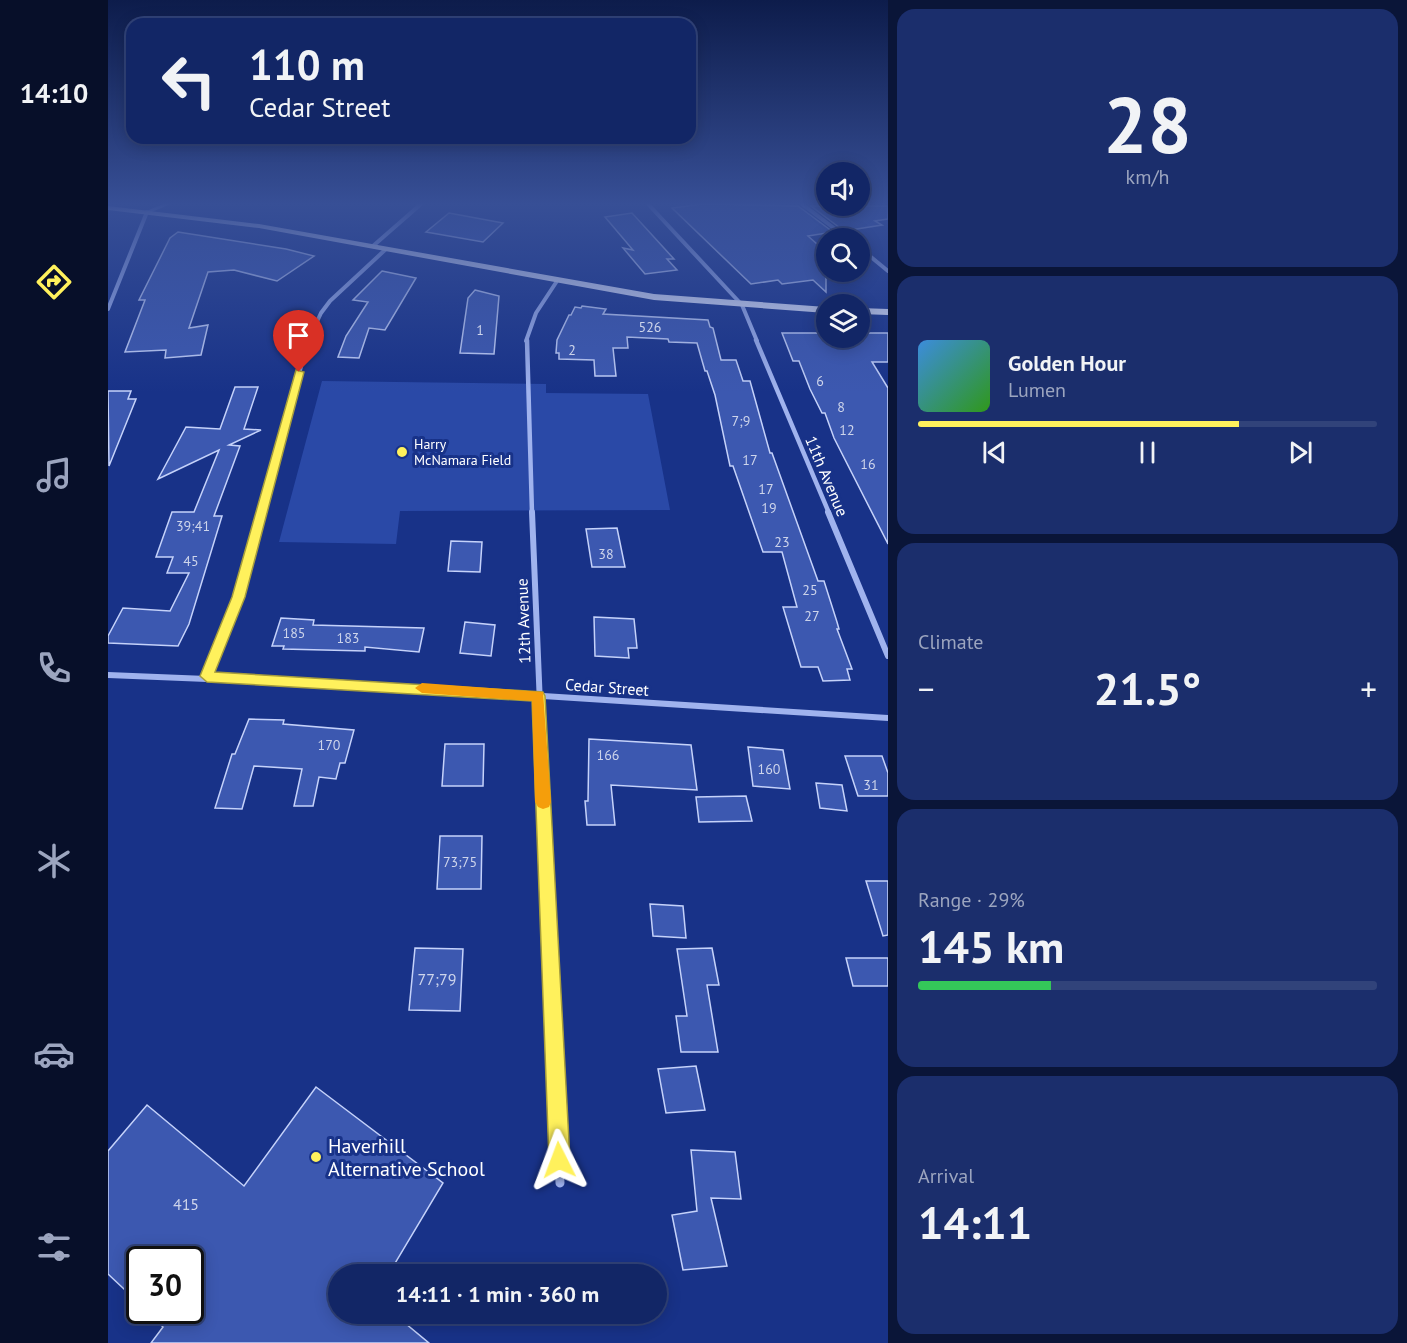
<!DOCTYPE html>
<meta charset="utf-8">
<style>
:root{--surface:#122666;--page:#1b2e6c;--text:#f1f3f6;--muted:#9ca5bf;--line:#31437a;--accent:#fff15c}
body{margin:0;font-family:"PT Sans",sans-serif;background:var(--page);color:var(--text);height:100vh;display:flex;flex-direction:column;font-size:22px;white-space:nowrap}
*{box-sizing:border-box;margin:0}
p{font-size:20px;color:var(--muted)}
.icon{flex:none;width:33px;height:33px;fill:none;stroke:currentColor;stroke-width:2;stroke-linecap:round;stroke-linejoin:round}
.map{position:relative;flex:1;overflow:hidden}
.sheet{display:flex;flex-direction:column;gap:9px;padding:9px;background:#0a1538;width:519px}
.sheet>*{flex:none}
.top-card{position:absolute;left:18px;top:18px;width:570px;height:126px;border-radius:18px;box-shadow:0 3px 15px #0003,0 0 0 2px var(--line);background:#122666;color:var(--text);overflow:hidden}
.controls{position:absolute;left:708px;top:162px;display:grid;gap:12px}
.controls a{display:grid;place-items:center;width:54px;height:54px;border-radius:50%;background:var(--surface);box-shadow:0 3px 15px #0003,0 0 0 2px var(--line);font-size:30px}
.speed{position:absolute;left:18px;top:1246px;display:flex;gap:12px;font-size:30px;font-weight:700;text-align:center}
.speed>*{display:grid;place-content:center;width:78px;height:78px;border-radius:50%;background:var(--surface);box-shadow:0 3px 15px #0003,0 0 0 2px var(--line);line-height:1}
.speed .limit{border:3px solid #111;border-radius:9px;background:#fff;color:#111}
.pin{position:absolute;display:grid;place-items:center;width:51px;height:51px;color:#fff;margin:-62px -26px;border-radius:50% 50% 50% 0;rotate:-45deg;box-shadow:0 0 6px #0007}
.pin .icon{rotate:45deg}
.me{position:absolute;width:66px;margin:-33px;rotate:357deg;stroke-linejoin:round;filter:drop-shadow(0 0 4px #0008)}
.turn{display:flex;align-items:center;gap:21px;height:126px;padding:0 24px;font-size:27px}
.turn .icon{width:78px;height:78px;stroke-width:2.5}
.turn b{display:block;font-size:42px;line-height:51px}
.big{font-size:45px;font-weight:600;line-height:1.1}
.sheet .widget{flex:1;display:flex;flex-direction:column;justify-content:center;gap:9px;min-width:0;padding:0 21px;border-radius:18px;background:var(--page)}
.sheet .dial{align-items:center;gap:0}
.dial b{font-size:78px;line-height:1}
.song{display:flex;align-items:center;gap:18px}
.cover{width:72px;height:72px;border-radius:9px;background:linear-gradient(135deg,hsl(210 70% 55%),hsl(110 70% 35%))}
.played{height:6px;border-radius:3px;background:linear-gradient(90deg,var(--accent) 70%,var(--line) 70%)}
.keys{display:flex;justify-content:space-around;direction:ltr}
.heat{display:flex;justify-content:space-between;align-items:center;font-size:33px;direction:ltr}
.charge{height:9px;border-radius:4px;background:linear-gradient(90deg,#34c759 29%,var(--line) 0)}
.trip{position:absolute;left:220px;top:1264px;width:339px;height:60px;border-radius:30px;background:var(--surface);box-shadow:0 3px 15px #0003,0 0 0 2px var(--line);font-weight:600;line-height:60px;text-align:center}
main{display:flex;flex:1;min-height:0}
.dock{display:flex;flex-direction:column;width:108px;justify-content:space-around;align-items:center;background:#070f29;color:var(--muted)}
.dock .icon{width:42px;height:42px}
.dock .selected{color:var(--accent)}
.dock b{font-size:27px;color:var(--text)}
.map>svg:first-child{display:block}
.green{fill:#2a49a7}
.building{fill:#3c58b0;stroke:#c5d2fa;stroke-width:1.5}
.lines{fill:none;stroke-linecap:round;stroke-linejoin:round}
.minor-far4{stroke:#a0b3ee;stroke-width:4}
.minor-far3{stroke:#a0b3ee;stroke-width:4.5}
.minor-far2{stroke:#a0b3ee;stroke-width:6}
.minor-far1{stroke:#a0b3ee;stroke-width:7}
.minor{stroke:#a0b3ee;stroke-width:9}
.tertiary{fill:#a0b3ee;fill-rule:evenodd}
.primary{fill:#e6ebff;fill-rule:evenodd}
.route{fill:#fff15c;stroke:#a69d3c;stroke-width:1.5}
.slow{fill:#f59e0b}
.poi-dot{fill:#fff15c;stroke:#183288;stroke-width:2}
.labels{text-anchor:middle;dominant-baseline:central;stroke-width:6;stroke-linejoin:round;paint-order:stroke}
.number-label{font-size:14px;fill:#ced5eb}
.far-poi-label{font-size:14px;fill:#fff;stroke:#183288;text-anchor:start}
.street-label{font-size:16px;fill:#fff;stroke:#183288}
.near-number-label{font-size:16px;fill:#ced5eb}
.near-poi-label{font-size:20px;fill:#fff;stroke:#183288;text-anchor:start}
</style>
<main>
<nav class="dock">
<b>14:10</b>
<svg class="icon selected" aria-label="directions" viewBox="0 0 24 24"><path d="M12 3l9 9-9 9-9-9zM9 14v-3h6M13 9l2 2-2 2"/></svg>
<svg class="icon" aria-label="music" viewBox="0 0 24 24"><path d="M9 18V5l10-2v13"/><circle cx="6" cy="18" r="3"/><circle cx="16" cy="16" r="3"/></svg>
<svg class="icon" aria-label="phone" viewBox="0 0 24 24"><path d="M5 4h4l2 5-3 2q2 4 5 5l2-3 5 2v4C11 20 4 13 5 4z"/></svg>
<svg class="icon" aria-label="climate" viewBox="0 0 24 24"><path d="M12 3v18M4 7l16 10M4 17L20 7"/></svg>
<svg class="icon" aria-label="car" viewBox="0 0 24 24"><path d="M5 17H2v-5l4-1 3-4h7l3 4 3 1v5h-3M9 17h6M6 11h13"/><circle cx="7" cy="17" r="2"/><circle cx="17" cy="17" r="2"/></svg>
<svg class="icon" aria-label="filters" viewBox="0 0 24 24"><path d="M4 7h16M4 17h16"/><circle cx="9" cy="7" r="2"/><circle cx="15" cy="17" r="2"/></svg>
</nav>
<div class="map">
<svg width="780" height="1343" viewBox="0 0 780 1343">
<rect width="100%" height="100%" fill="#183288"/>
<polygon class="green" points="214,381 438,384 438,393 540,394 562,510 292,511 288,544 171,542"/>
<g class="building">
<polygon points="595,204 690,206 725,232 700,236 718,252 718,292 705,280 674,284 670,280 643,284 564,208"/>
<polygon points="703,206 780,206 780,219 767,221 774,225 736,231"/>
<polygon points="341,213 395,223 375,242 318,232"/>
<polygon points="524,213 566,259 559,259 569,270 537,274 515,248 525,250 497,217"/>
<polygon points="70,232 178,249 206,256 169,281 126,270 100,272 81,328 100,325 93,355 57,358 58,350 17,352 37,300 31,300 62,238"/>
<polygon points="274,271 308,278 277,330 261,328 251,358 230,357 238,336 260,302 245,300"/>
<polygon points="367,290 391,296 386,354 352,353 360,298"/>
<polygon points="474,306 498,309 495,314 600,320 602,327 605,328 613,360 628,360 635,381 642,381 662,453 664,453 710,581 716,581 729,622 731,629 729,629 744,669 739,669 742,680 715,681 710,667 693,667 675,607 689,607 674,552 655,552 625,466 622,466 607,395 599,371 597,371 589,343 561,342 560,339 519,337 520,348 505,348 508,376 487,376 486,360 451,359 451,353 448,353 449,340 461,315 463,315 467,307 473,308"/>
<polygon points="674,333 718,333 718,338 752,338 752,333 780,333 780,362 764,362 780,388 780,544 726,438 717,413 714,413 702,389 691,361 685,361"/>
<polygon points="127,387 150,387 136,429 153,430 121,445 132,446 106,516 114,516 81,624 70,646 0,643 0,636 15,608 62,611 81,573 59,573 65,557 48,557 64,512 86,512 111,450 50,479 78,427 112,429"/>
<polygon points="0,391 23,391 20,399 28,399 1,466"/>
<polygon points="509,528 517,567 484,567 478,529"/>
<polygon points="343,541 374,542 372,572 340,571"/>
<polygon points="486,617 526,619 529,648 520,648 521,658 487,656"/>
<polygon points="173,618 206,620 205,625 316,628 311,652 257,647 257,651 175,649 176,646 164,646"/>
<polygon points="357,622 387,625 383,656 352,653"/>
<polygon points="141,719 176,720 175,724 246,730 237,763 232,763 228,779 211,777 205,806 186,806 194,769 146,766 134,809 107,808 124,754 127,754"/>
<polygon points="481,739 583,745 589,790 503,785 507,825 479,825 477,801 480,801"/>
<polygon points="337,744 376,744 375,786 334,786"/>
<polygon points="640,747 675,750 682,789 645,786"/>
<polygon points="737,756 774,756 780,773 780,796 750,796"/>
<polygon points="708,783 734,785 739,811 712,808"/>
<polygon points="638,796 644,821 591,822 588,797"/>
<polygon points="332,836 374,836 373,889 329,889"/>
<polygon points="758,881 780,881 780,935 775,936"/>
<polygon points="542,904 575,906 578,938 545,936"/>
<polygon points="307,948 355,949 352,1011 301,1010"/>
<polygon points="604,948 611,985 599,985 610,1052 573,1052 568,1016 579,1016 569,949"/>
<polygon points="738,958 780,958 780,986 745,986"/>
<polygon points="588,1066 597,1110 558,1113 550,1069"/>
<polygon points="208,1087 335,1183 280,1275 231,1275 231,1314 286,1314 321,1343 43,1343 55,1327 39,1311 82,1311 82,1260 32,1260 32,1304 0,1274 0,1151 39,1105 136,1186"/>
<polygon points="583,1150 627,1152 633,1199 603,1198 619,1266 575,1270 564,1215 589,1211"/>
</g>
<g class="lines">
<g class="minor-far4">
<polyline points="540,204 634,305 649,341"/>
<polyline points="694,204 739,238"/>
<polyline points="265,246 313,204"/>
<polyline points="752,248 780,271"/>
<polyline points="0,309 39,212"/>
<polyline points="200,341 213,313 222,301 278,249"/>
<polyline points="418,341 428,313 449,281"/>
</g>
<g class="minor-far3">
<polyline points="419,340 424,513"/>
<polyline points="648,340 721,513"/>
<polyline points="153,513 200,340"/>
</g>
<g class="minor-far2">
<polyline points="424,512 433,729"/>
<polyline points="720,512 780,656"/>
<polyline points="0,675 292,687 780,718"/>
<polyline points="99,676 130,597 154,512"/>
</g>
<polyline class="minor-far1" points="433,728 444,1001"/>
<polyline class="minor" points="444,1000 452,1183"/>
<polygon class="tertiary" points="55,204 63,204 41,213 36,212"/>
<g class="primary">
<polygon points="0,206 151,224 546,294 718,307 718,313 546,300 151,228 0,210"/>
<polygon points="752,308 780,309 780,315 752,314"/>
</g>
</g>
<linearGradient id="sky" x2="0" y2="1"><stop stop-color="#0d1c4b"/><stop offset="0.52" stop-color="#374f96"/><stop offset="1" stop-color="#374f96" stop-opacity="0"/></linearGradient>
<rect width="780" height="392" fill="url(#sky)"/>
<polygon class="route" points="188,370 196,372 137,597 107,672 435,692 437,696 462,1160 459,1168 451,1171 444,1168 441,1160 424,701 99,682 92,676 124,597"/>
<polygon class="slow" points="314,683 435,692 443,802 441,807 435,809 430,807 427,802 424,701 314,693 307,688"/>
<g class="poi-dot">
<circle cx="294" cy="452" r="6"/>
<circle cx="208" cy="1157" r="6"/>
</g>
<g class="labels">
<g class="number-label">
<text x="542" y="327">526</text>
<text x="372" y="330">1</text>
<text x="464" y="350">2</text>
<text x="712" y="381">6</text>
<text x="733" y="407">8</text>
<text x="633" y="421">7;9</text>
<text x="739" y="430">12</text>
<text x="642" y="460">17</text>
<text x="760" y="464">16</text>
<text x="658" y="489">17</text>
<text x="661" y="508">19</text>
<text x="85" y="526">39;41</text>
<text x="674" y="542">23</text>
<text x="498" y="554">38</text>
<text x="83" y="561">45</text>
<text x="702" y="590">25</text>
<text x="704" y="616">27</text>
<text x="186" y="633">185</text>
<text x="240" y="638">183</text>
<text x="221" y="745">170</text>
<text x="500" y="755">166</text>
<text x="661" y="769">160</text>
<text x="763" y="785">31</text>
<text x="352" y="862">73;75</text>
</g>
<g class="far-poi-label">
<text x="306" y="444">Harry<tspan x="306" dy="16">McNamara Field</tspan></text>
</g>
<g class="street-label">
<text transform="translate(719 476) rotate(67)">11th Avenue</text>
<text transform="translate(415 621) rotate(-92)">12th Avenue</text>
<text transform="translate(499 687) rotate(4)">Cedar Street</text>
</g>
<g class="near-number-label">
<text x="329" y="979">77;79</text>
<text x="78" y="1204">415</text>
</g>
<g class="near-poi-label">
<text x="220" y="1146">Haverhill<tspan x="220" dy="23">Alternative School</tspan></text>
</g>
</g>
</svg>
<div class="controls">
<a><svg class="icon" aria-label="sound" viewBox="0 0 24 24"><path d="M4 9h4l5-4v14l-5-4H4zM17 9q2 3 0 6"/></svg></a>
<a><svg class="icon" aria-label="search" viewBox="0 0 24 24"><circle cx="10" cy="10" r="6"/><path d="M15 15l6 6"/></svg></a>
<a><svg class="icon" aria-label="layers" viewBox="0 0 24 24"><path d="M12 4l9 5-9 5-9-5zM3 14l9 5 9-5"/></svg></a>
</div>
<div class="speed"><div class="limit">30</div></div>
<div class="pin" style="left:191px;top:372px;background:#d93025"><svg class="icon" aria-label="arrive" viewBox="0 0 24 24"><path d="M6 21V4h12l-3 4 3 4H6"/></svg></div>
<svg class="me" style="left:451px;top:1160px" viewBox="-20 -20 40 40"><path d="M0-17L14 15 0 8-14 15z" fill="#fff15c" stroke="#fff" stroke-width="4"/></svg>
<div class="trip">14:11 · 1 min · 360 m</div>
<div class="top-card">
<div class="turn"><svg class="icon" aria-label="left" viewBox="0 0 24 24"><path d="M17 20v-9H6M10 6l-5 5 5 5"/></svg><div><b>110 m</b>Cedar Street</div></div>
</div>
</div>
<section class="sheet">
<div class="widget dial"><b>28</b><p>km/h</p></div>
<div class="widget">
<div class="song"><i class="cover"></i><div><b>Golden Hour</b><p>Lumen</p></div></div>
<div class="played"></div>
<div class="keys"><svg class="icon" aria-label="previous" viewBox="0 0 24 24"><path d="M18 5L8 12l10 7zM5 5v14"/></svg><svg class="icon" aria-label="pause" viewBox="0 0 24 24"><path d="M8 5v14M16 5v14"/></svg><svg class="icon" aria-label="next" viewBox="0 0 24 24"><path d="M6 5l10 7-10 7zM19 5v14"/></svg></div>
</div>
<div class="widget"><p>Climate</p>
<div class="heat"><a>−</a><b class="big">21.5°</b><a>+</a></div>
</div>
<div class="widget"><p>Range · 29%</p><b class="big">145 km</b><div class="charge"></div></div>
<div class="widget"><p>Arrival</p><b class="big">14:11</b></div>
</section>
</main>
